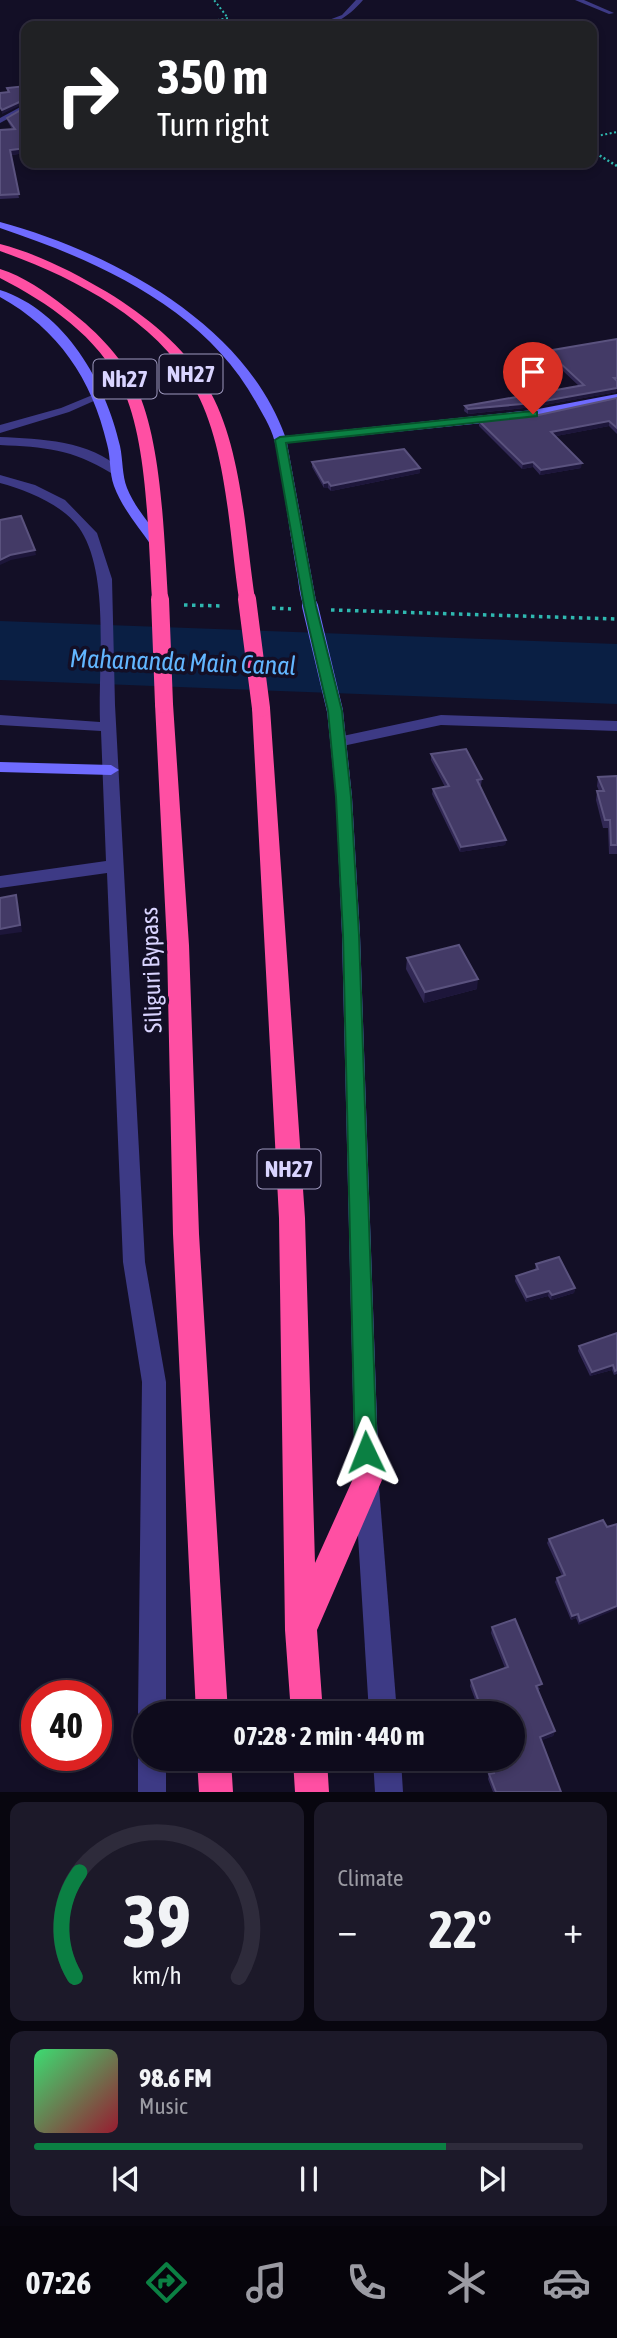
<!DOCTYPE html>
<meta charset="utf-8">
<style>
:root{--surface:#0e0b1c;--page:#1c1929;--text:#f1f3f6;--muted:#9b9ba3;--line:#2e2b3b;--accent:#0b8043}
body{margin:0;font-family:"Asap Condensed",sans-serif;background:var(--page);color:var(--text);height:100vh;display:flex;flex-direction:column;font-size:26px;white-space:nowrap}
*{box-sizing:border-box;margin:0}
p{font-size:23px;color:var(--muted)}
.icon{flex:none;width:38px;height:38px;fill:none;stroke:currentColor;stroke-width:2;stroke-linecap:round;stroke-linejoin:round}
.map{position:relative;height:1792px;overflow:hidden}
.sheet{display:flex;flex-direction:column;gap:10px;padding:10px;background:#08060f;flex:1}
.sheet>*{flex:none}
.top-card{position:absolute;left:21px;top:21px;width:576px;height:147px;border-radius:14px;box-shadow:0 4px 10px #0003,0 0 0 2px var(--line);background:#202124;color:#fff;overflow:hidden}
.speed{position:absolute;left:21px;top:1680px;display:flex;gap:14px;font-size:35px;font-weight:700;text-align:center}
.speed>*{display:grid;place-content:center;width:91px;height:91px;border-radius:50%;background:var(--surface);box-shadow:0 4px 10px #0003,0 0 0 2px var(--line);line-height:1}
.speed .limit{border:10px solid #d22;background:#fff;color:#111}
.pin{position:absolute;display:grid;place-items:center;width:60px;height:60px;color:#fff;margin:-72px -30px;border-radius:50% 50% 50% 0;rotate:-45deg;box-shadow:0 0 7px #0007}
.pin .icon{rotate:45deg}
.me{position:absolute;width:77px;margin:-38px;rotate:358deg;stroke-linejoin:round;filter:drop-shadow(0 0 5px #0008)}
.turn{display:flex;align-items:center;gap:24px;height:147px;padding:0 21px;font-size:32px}
.turn .icon{width:91px;height:91px;stroke-width:2.5}
.turn b{display:block;font-size:49px;line-height:60px}
.big{font-size:52px;font-weight:700;line-height:1.1}
.sheet .widget{flex:1;display:flex;flex-direction:column;justify-content:center;gap:10px;min-width:0;padding:0 24px;border-radius:14px;background:var(--page)}
.sheet .dial{align-items:center;gap:0}
.dial svg{height:182px;overflow:visible;fill:none;stroke:var(--line);stroke-width:7;stroke-linecap:round;text-anchor:middle}
.dial text{fill:var(--text);stroke:none}
.song{display:flex;align-items:center;gap:21px}
.cover{width:84px;height:84px;border-radius:10px;background:linear-gradient(135deg,hsl(140 70% 55%),hsl(350 70% 35%))}
.played{height:7px;border-radius:4px;background:linear-gradient(90deg,var(--accent) 75%,var(--line) 75%)}
.keys{display:flex;justify-content:space-around;direction:ltr}
.heat{display:flex;justify-content:space-between;align-items:center;font-size:38px;direction:ltr}
.sheet .tiles{flex:1;display:grid;gap:10px;grid-template-columns:1fr 1fr}
.widget:last-child{grid-column:span 2}
.trip{position:absolute;left:133px;top:1701px;width:392px;height:70px;border-radius:35px;background:var(--surface);box-shadow:0 4px 10px #0003,0 0 0 2px var(--line);font-weight:700;line-height:70px;text-align:center}
.tab-bar{display:flex;height:112px;justify-content:space-around;align-items:center;background:#06040b;color:var(--muted)}
.tab-bar .icon{width:49px;height:49px}
.tab-bar .current{color:var(--accent)}
.tab-bar b{font-size:32px;color:var(--text)}
.map>svg:first-child{display:block}
.water{fill:#0a1f44}
.lines{fill:none;stroke-linecap:round;stroke-linejoin:round}
.path-far2{stroke:#2fb8b0;stroke-width:2;stroke-dasharray:2 2.5;stroke-linecap:butt}
.path-far1{stroke:#2fb8b0;stroke-width:2.5;stroke-dasharray:2 2.5;stroke-linecap:butt}
.path{stroke:#2fb8b0;stroke-width:3.5;stroke-dasharray:3.5 4.5;stroke-linecap:butt}
.street{fill:#3d3a85;fill-rule:evenodd}
.secondary{fill:#6f6bff;fill-rule:evenodd}
.highway{fill:#ff4fa3;fill-rule:evenodd}
.secondary-bridge{stroke:#6f6bff;stroke-width:16}
.highway-bridge{stroke:#ff4fa3;stroke-width:18}
.wall{fill:#312854}
.shaded-wall{fill:#1d163a}
.building{fill:#433a66;stroke:#5a527e;stroke-width:2}
.route{fill:#0b8043;stroke:#07532c;stroke-width:2}
.labels{text-anchor:middle;dominant-baseline:central;stroke-width:7;stroke-linejoin:round;paint-order:stroke}
.shield{fill:#130f26;stroke:#9e99be;stroke-width:2}
.shield-label{font-size:23px;font-weight:bold;fill:#d9d4ff}
.street-label{font-size:24px;fill:#d9d4ff;stroke:#130f26}
.water-label{font-size:26px;font-style:italic;fill:#62b6ff;stroke:#130f26}
</style>
<div class="map">
<svg width="617" height="1792" viewBox="0 0 617 1792">
<rect width="100%" height="100%" fill="#130f26"/>
<polygon class="water" points="0,621 617,644 617,704 0,680"/>
<g class="lines">
<g class="path-far2">
<polyline points="205,26 203,23 228,18 214,0"/>
<polyline points="592,137 617,132"/>
</g>
<polyline class="path-far1" points="592,151 617,166"/>
<g class="path">
<polyline points="184,605 224,606"/>
<polyline points="272,608 291,609"/>
<polyline points="331,610 617,619"/>
</g>
<g class="street">
<path d="M356,0h7c-13,15 -28,27 -50,26l29,-11z"/>
<polygon points="575,0 584,0 614,13 609,14"/>
<polygon points="26,104 26,109 0,123 0,118"/>
<polygon points="95,394 105,396 69,412 0,433 0,425 61,408"/>
<path d="M0,437c40,2 91,3 121,33l-6,4 -4,-1c-39,-24 -67,-26 -111,-28z"/>
<path d="M0,475l35,10 30,15 32,33 15,46 3,126 30,557 21,120v331h-21v11l-7,-11 4,-331 -19,-120 -16,-389 -107,15v-12l106,-15 -5,-130 -101,-6v-10l100,7c-2,-54 9,-139 -16,-186 -14,-29 -55,-45 -84,-53z"/>
<polygon points="441,715 617,721 617,731 441,725 338,747 330,742 338,737"/>
<polygon points="367,1475 376,1478 379,1487 397,1713 369,1713 355,1487 358,1478"/>
<polygon points="145,1748 145,1759 166,1759 166,1792 138,1792 138,1759"/>
<polygon points="373,1759 401,1759 403,1792 375,1792"/>
</g>
<g class="secondary">
<path d="M0,222c110,30 244,100 285,214l248,-26 84,-16v6l-84,18 -246,25 30,163 -7,4 -5,-1c-6,-12 -6,-28 -9,-41 -7,-40 -12,-81 -20,-121 -3,-16 -11,-29 -19,-43 -52,-96 -159,-143 -257,-176z"/>
<path d="M0,290c65,21 106,93 120,156 3,14 2,29 7,42 8,20 23,36 36,54l-2,3h-10c-13,-19 -29,-37 -37,-59 -5,-14 -3,-28 -7,-42 -15,-65 -49,-115 -107,-147z"/>
<polygon points="335,706 343,711 352,797 360,935 379,1480 376,1489 367,1492 358,1489 355,1480 342,935 336,797 327,711"/>
<polygon points="0,762 111,765 119,770 111,775 0,772"/>
</g>
<g class="highway">
<path d="M0,244c38,10 73,28 107,48 39,24 77,54 100,94 35,59 38,147 48,213l-2,4 -6,1 -8,-5c-10,-66 -12,-155 -46,-213 -39,-68 -122,-110 -193,-135z"/>
<path d="M0,269c23,7 46,23 65,38 28,21 56,48 71,80 26,54 28,151 32,212l-2,4 -6,1 -8,-5c-4,-61 -4,-158 -30,-212 -23,-50 -75,-85 -122,-109z"/>
<polygon points="164,698 173,704 189,945 199,1234 228,1713 196,1713 173,1234 167,945 155,704"/>
<polygon points="261,702 270,708 305,1218 315,1563 357,1470 367,1465 377,1470 382,1480 317,1630 323,1713 291,1713 285,1630 279,1218 252,708"/>
<polygon points="197,1759 231,1759 233,1792 199,1792"/>
<polygon points="293,1759 327,1759 329,1792 295,1792"/>
</g>
<polyline class="secondary-bridge" points="310,606 335,711"/>
<g class="highway-bridge">
<polyline points="160,599 164,704"/>
<polyline points="247,599 261,708"/>
</g>
</g>
<g class="wall">
<polygon points="26,107 26,153 11,155 19,198 0,199 0,130 12,129 8,122 7,118"/>
<polygon points="547,351 617,392 533,407 468,414 464,411 465,406 579,386 546,355"/>
<polygon points="617,398 617,434 609,426 556,436 581,468 540,475 533,467 522,469 479,426 479,421 534,416"/>
<polygon points="312,462 420,473 331,491 328,488 324,488 312,467"/>
<polygon points="431,754 482,779 481,785 480,785 506,840 505,845 460,852 432,794 433,789 445,787 431,760"/>
<polygon points="617,776 617,854 609,854 608,828 603,828 596,800 597,791 599,791 597,786 598,777"/>
<polygon points="407,958 477,989 424,1003 406,969"/>
<polygon points="536,1264 575,1288 574,1293 551,1300 548,1296 526,1302 515,1281 516,1276 535,1270"/>
<polygon points="617,1333 617,1374 614,1375 612,1370 590,1376 578,1351 579,1346"/>
<polygon points="617,1524 579,1625 576,1618 571,1620 555,1582 557,1578 562,1576 547,1543 549,1539 607,1527"/>
<polygon points="492,1627 540,1689 538,1690 555,1731 553,1736 541,1740 561,1792 493,1792 488,1779 489,1774 491,1774 486,1759 513,1759 513,1713 480,1713 470,1686 471,1680 505,1668 491,1633"/>
</g>
<g class="shaded-wall">
<polygon points="26,99 26,103 2,114 2,110"/>
<polygon points="26,148 26,153 11,155 10,150"/>
<polygon points="617,388 617,392 533,407 468,414 468,409"/>
<polygon points="609,421 609,426 551,437 551,432"/>
<polygon points="533,462 533,467 522,469 523,464"/>
<polygon points="582,463 581,468 540,475 541,470"/>
<polygon points="420,468 420,473 331,491 331,486"/>
<polygon points="328,482 328,488 324,488 324,483"/>
<polygon points="35,550 36,555 11,560 0,565 0,560 10,555"/>
<polygon points="506,840 505,845 460,852 461,847"/>
<polygon points="18,901 22,932 0,935 0,929"/>
<polygon points="478,979 477,989 424,1003 425,992"/>
<polygon points="575,1288 574,1293 551,1300 552,1295"/>
<polygon points="549,1291 548,1296 526,1302 527,1297"/>
<polygon points="613,1365 612,1370 590,1376 592,1372"/>
<polygon points="617,1606 617,1609 579,1625 580,1621"/>
<polygon points="578,1614 576,1618 571,1620 572,1616"/>
<polygon points="555,1731 553,1736 538,1742 540,1737"/>
</g>
<g class="building">
<polygon points="26,86 26,99 2,110 0,107 0,93 9,92 7,88"/>
<polygon points="26,107 26,148 10,150 19,194 0,195 0,130 15,129 7,118"/>
<polygon points="617,339 617,378 614,378 617,381 617,388 533,403 468,409 465,406 584,385 547,351"/>
<polygon points="617,398 617,428 609,421 551,432 582,463 541,470 533,462 523,464 479,421 534,416"/>
<polygon points="404,449 420,468 331,486 328,482 324,483 312,462"/>
<polygon points="21,516 35,550 10,555 0,560 0,520"/>
<polygon points="466,749 482,779 477,780 506,840 461,847 433,789 449,786 431,754"/>
<polygon points="617,776 617,845 611,845 610,820 605,820 597,791 604,791 598,777"/>
<polygon points="16,895 20,925 0,929 0,898"/>
<polygon points="459,945 478,979 425,992 407,958"/>
<polygon points="559,1257 575,1288 552,1295 549,1291 527,1297 516,1276 538,1269 536,1264"/>
<polygon points="617,1333 617,1370 615,1371 613,1365 592,1372 579,1346"/>
<polygon points="603,1520 607,1527 617,1524 617,1606 580,1621 578,1614 572,1616 557,1578 565,1575 549,1539"/>
<polygon points="515,1619 542,1684 536,1686 555,1731 540,1737 561,1792 496,1792 489,1774 494,1773 489,1759 513,1759 513,1713 483,1713 471,1680 508,1667 492,1627"/>
</g>
<polygon class="route" points="533,411 537,412 537,416 286,443 316,606 342,711 351,797 359,935 377,1452 374,1460 366,1463 358,1460 355,1452 343,935 336,797 328,711 304,606 275,440 280,437"/>
<g class="labels">
<g class="shield">
<rect x="159.5" y="354.5" width="63" height="39" rx="5"/>
<rect x="93.5" y="359.5" width="63" height="39" rx="5"/>
<rect x="257.5" y="1149.5" width="63" height="39" rx="5"/>
</g>
<g class="shield-label">
<text x="191" y="374">NH27</text>
<text x="125" y="379">Nh27</text>
<text x="289" y="1169">NH27</text>
</g>
<g class="street-label">
<text transform="translate(151 970) rotate(-92)">Siliguri Bypass</text>
</g>
<g class="water-label">
<text transform="translate(183 662) rotate(2)">Mahananda Main Canal</text>
</g>
</g>
</svg>
<div class="speed"><div class="limit">40</div></div>
<div class="pin" style="left:533px;top:414px;background:#d93025"><svg class="icon" aria-label="arrive" viewBox="0 0 24 24"><path d="M6 21V4h12l-3 4 3 4H6"/></svg></div>
<svg class="me" style="left:366px;top:1452px" viewBox="-20 -20 40 40"><path d="M0-17L14 15 0 8-14 15z" fill="#0b8043" stroke="#fff" stroke-width="4"/></svg>
<div class="trip">07:28 · 2 min · 440 m</div>
<div class="top-card">
<div class="turn"><svg class="icon" aria-label="right" viewBox="0 0 24 24"><path d="M7 20v-9h11M14 6l5 5-5 5"/></svg><div><b>350 m</b>Turn right</div></div>
</div>
</div>
<section class="sheet">
<div class="tiles">
<div class="widget dial"><svg viewBox="0 0 100 80">
<path d="M14 69A42 42 0 1 1 86 69"/>
<path d="M14 69A42 42 0 0 1 16 23" stroke="#0b8043"/>
<text x="50" y="56" font-size="32" font-weight="700">39</text>
<text x="50" y="72" font-size="11">km/h</text>
</svg></div>
<div class="widget"><p>Climate</p>
<div class="heat"><a>−</a><b class="big">22°</b><a>+</a></div>
</div>
<div class="widget">
<div class="song"><i class="cover"></i><div><b>98.6 FM</b><p>Music</p></div></div>
<div class="played"></div>
<div class="keys"><svg class="icon" aria-label="previous" viewBox="0 0 24 24"><path d="M18 5L8 12l10 7zM5 5v14"/></svg><svg class="icon" aria-label="pause" viewBox="0 0 24 24"><path d="M8 5v14M16 5v14"/></svg><svg class="icon" aria-label="next" viewBox="0 0 24 24"><path d="M6 5l10 7-10 7zM19 5v14"/></svg></div>
</div>
</div>
</section>
<nav class="tab-bar">
<b>07:26</b>
<svg class="icon current" aria-label="directions" viewBox="0 0 24 24"><path d="M12 3l9 9-9 9-9-9zM9 14v-3h6M13 9l2 2-2 2"/></svg>
<svg class="icon" aria-label="music" viewBox="0 0 24 24"><path d="M9 18V5l10-2v13"/><circle cx="6" cy="18" r="3"/><circle cx="16" cy="16" r="3"/></svg>
<svg class="icon" aria-label="phone" viewBox="0 0 24 24"><path d="M5 4h4l2 5-3 2q2 4 5 5l2-3 5 2v4C11 20 4 13 5 4z"/></svg>
<svg class="icon" aria-label="climate" viewBox="0 0 24 24"><path d="M12 3v18M4 7l16 10M4 17L20 7"/></svg>
<svg class="icon" aria-label="car" viewBox="0 0 24 24"><path d="M5 17H2v-5l4-1 3-4h7l3 4 3 1v5h-3M9 17h6M6 11h13"/><circle cx="7" cy="17" r="2"/><circle cx="17" cy="17" r="2"/></svg>
</nav>
